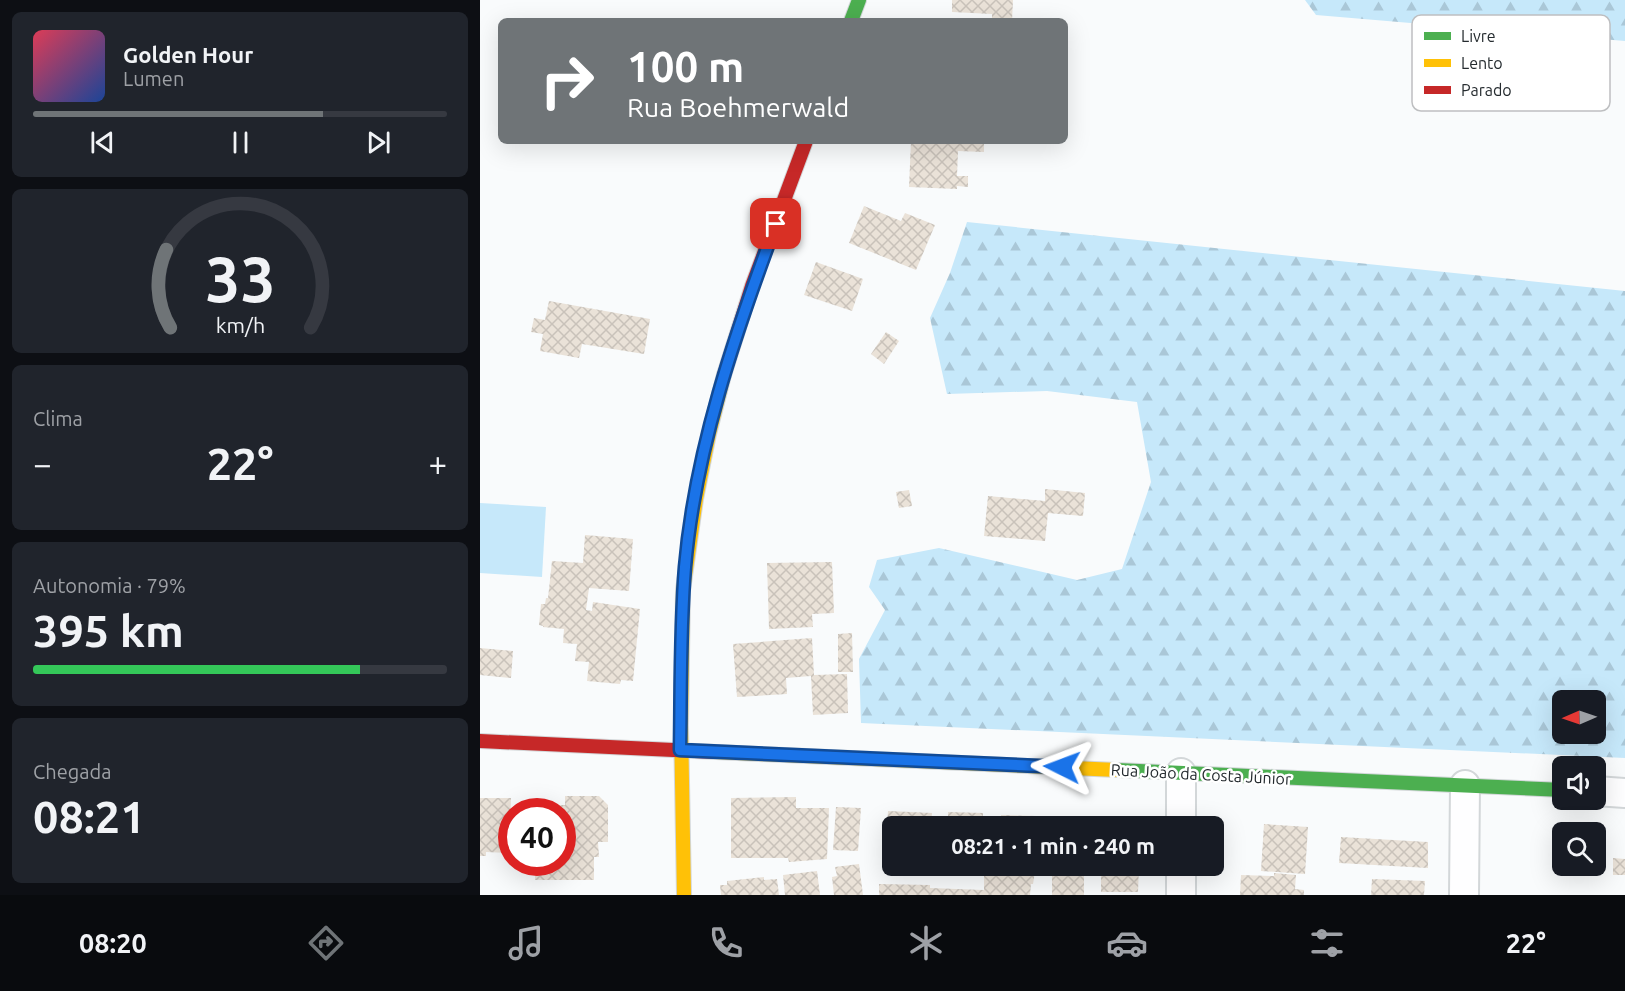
<!DOCTYPE html>
<html lang="pt">
<meta charset="utf-8">
<style>
:root{--surface:#171b24;--page:#20242c;--text:#f1f3f6;--muted:#9ea1a6;--line:#363941;--accent:#6f7477}
body{margin:0;font-family:Ubuntu,sans-serif;background:var(--page);color:var(--text);height:100vh;display:flex;flex-direction:column;font-size:22px;white-space:nowrap}
*{box-sizing:border-box;margin:0}
p{font-size:20px;color:var(--muted)}
.icon{flex:none;width:33px;height:33px;fill:none;stroke:currentColor;stroke-width:2;stroke-linecap:round;stroke-linejoin:round}
.map{position:relative;flex:1;overflow:hidden}
.side{display:flex;flex-direction:column;gap:12px;padding:12px;background:#0d0f14;width:480px}
.side>*{flex:none}
.guide{position:absolute;left:18px;top:18px;width:570px;height:126px;border-radius:9px;box-shadow:0 6px 24px #0002;background:#6f7477;color:#fff;overflow:hidden}
.needle{width:39px;rotate:268deg}
.tools{position:absolute;left:1072px;top:690px;display:grid;gap:12px}
.tools a{display:grid;place-items:center;width:54px;height:54px;border-radius:9px;background:var(--surface);box-shadow:0 6px 24px #0002;font-size:30px}
.speed{position:absolute;left:18px;top:798px;display:flex;gap:12px;font-size:30px;font-weight:700;text-align:center}
.speed>*{display:grid;place-content:center;width:78px;height:78px;border-radius:50%;background:var(--surface);box-shadow:0 6px 24px #0002;line-height:1}
.speed .limit{border:9px solid #d22;background:#fff;color:#111}
.pin{position:absolute;display:grid;place-items:center;width:51px;height:51px;color:#fff;margin:-26px;border-radius:12px;box-shadow:0 3px 9px #0006}
.me{position:absolute;width:66px;margin:-33px;rotate:273deg;stroke-linejoin:round;filter:drop-shadow(0 0 4px #0008)}
.turn{display:flex;align-items:center;gap:21px;height:126px;padding:0 30px;font-size:27px}
.turn .icon{width:78px;height:78px;stroke-width:2.5}
.turn b{display:block;font-size:42px;line-height:51px}
.big{font-size:45px;font-weight:600;line-height:1.1}
.side .tile{flex:1;display:flex;flex-direction:column;justify-content:center;gap:9px;min-width:0;padding:0 21px;border-radius:9px;background:var(--page)}
.side .dial{align-items:center;gap:0}
.dial svg{height:156px;overflow:visible;fill:none;stroke:var(--line);stroke-width:7;stroke-linecap:round;text-anchor:middle}
.dial text{fill:var(--text);stroke:none}
.song{display:flex;align-items:center;gap:18px}
.cover{width:72px;height:72px;border-radius:9px;background:linear-gradient(135deg,hsl(350 70% 55%),hsl(220 70% 35%))}
.played{height:6px;border-radius:3px;background:linear-gradient(90deg,var(--accent) 70%,var(--line) 70%)}
.keys{display:flex;justify-content:space-around;direction:ltr}
.heat{display:flex;justify-content:space-between;align-items:center;font-size:33px;direction:ltr}
.charge{height:9px;border-radius:4px;background:linear-gradient(90deg,#34c759 79%,var(--line) 0)}
.trip{position:absolute;left:402px;top:816px;width:342px;height:60px;border-radius:9px;background:var(--surface);box-shadow:0 6px 24px #0002;font-weight:600;line-height:60px;text-align:center}
.dock{display:flex;height:96px;justify-content:space-around;align-items:center;background:#090b0e;color:var(--muted)}
.dock .icon{width:42px;height:42px}
.dock .on{color:var(--accent)}
.dock b{font-size:27px;color:var(--text)}
main{display:flex;flex:1;min-height:0}
.map>svg:first-child{display:block}
.grass{fill:#c6e8fa}
.forest{fill:url(#forest-firs);fill-rule:evenodd}
.building{fill:url(#building-cross-hatch)}
.lines{fill:none;stroke-linecap:round;stroke-linejoin:round}
.street-casing{stroke:#d3d7d9;stroke-width:32}
.fast-casing{stroke:#d3d7d9;stroke-width:16}
.slow-casing{stroke:#d3d7d9;stroke-width:16}
.jam-casing{stroke:#d3d7d9;stroke-width:16}
.street{stroke:#fefeff;stroke-width:28}
.fast{stroke:#4caf50;stroke-width:14}
.slow{stroke:#ffc107;stroke-width:14}
.jam{stroke:#c62828;stroke-width:14}
.route-casing{stroke:#114b97;stroke-width:15}
.route{stroke:#1a73e8;stroke-width:10}
.labels{text-anchor:middle;dominant-baseline:central;stroke-width:5;stroke-linejoin:round;paint-order:stroke}
.street-label{font-size:16px;fill:#252b2f;stroke:#fff}
.key{fill:#fff;stroke:#bebfc1;stroke-width:1.5}
.key-label{font-size:16px;fill:#252b2f}
</style>
<main>
<section class="side">
<div class="tile">
<div class="song"><i class="cover"></i><div><b>Golden Hour</b><p>Lumen</p></div></div>
<div class="played"></div>
<div class="keys"><svg class="icon" aria-label="previous" viewBox="0 0 24 24"><path d="M18 5L8 12l10 7zM5 5v14"/></svg><svg class="icon" aria-label="pause" viewBox="0 0 24 24"><path d="M8 5v14M16 5v14"/></svg><svg class="icon" aria-label="next" viewBox="0 0 24 24"><path d="M6 5l10 7-10 7zM19 5v14"/></svg></div>
</div>
<div class="tile dial"><svg viewBox="0 0 100 80">
<path d="M14 69A42 42 0 1 1 86 69"/>
<path d="M14 69A42 42 0 0 1 12 29" stroke="#6f7477"/>
<text x="50" y="56" font-size="32" font-weight="700">33</text>
<text x="50" y="72" font-size="11">km/h</text>
</svg></div>
<div class="tile"><p>Clima</p>
<div class="heat"><a>−</a><b class="big">22°</b><a>+</a></div>
</div>
<div class="tile"><p>Autonomia · 79%</p><b class="big">395 km</b><div class="charge"></div></div>
<div class="tile"><p>Chegada</p><b class="big">08:21</b></div>
</section>
<div class="map">
<svg width="1145" height="895" viewBox="0 0 1145 895">
<defs>
<pattern id="forest-firs" width="22" height="20" patternUnits="userSpaceOnUse" patternTransform="scale(1.5)"><rect width="22" height="20" fill="#c6e8fa"/><path d="M5 1l3.5 6h-7zM16 11l3.5 6h-7z" fill="#aac7d7"/></pattern>
<pattern id="building-cross-hatch" width="8" height="8" patternUnits="userSpaceOnUse" patternTransform="scale(1.5)"><rect width="8" height="8" fill="#eae2d8"/><path d="M0 0l8 8M0 8l8-8" fill="none" stroke="#c9c2ba"/></pattern>
</defs>
<rect width="100%" height="100%" fill="#f9fbfc"/>
<polygon class="grass" points="0,503 66,507 62,577 0,573"/>
<g class="forest">
<polygon points="825,0 1145,0 1145,41 836,15"/>
<path d="M487,222l658,69v467l-764,-35 -2,-64 26,-49 -16,-23 8,-27 62,-12 138,32 45,-11 29,-87 -14,-80 -90,-11 -100,3 -17,-76 20,-45zM1083,700h33v34h-33z"/>
</g>
<g class="building">
<polygon points="472,0 533,0 532,21 512,21 512,14 472,12"/>
<polygon points="431,141 504,141 504,152 478,151 477,176 488,176 488,187 477,186 477,189 429,187"/>
<polygon points="384,206 421,221 425,213 455,225 436,270 369,243"/>
<polygon points="336,262 383,279 372,311 324,295"/>
<polygon points="69,301 170,319 164,354 102,344 99,358 60,351 63,334 51,332 54,318 65,320"/>
<polygon points="406,332 419,341 404,364 391,354"/>
<polygon points="565,489 605,493 603,516 568,513 565,541 504,536 508,496 565,501"/>
<polygon points="429,490 432,506 419,508 416,492"/>
<polygon points="105,535 153,539 149,591 109,588 106,610 112,611 113,602 160,609 153,681 141,680 140,684 107,681 109,662 95,661 97,644 83,643 84,629 63,627 63,626 59,625 61,604 65,604 66,598 68,598 72,561 103,563"/>
<polygon points="352,562 354,613 332,614 333,627 289,629 287,563"/>
<polygon points="372,633 373,672 358,672 358,634"/>
<polygon points="332,638 334,675 367,674 368,713 333,715 331,676 306,678 307,694 257,697 253,644"/>
<polygon points="0,648 33,651 31,678 0,675"/>
<polygon points="85,796 119,796 128,805 128,842 118,842 119,857 114,857 114,880 55,880 55,862 82,862 82,812 59,812 59,805 85,805"/>
<polygon points="316,797 316,808 349,808 347,859 309,862 308,858 251,858 251,798"/>
<polygon points="0,798 31,798 29,853 6,852 6,856 0,856"/>
<polygon points="356,807 381,808 378,851 353,850"/>
<polygon points="408,811 452,813 451,826 412,826 412,852 406,852"/>
<polygon points="468,812 503,813 503,826 468,826"/>
<polygon points="521,815 557,816 556,826 521,826"/>
<polygon points="784,824 828,827 825,874 781,871"/>
<polygon points="861,837 948,842 948,868 859,863"/>
<polygon points="1133,858 1145,859 1145,875 1133,875"/>
<polygon points="379,864 383,895 354,895 352,877 357,876 355,867"/>
<rect x="467" y="866" width="35" height="3"/>
<polygon points="519,866 555,866 554,878 553,884 551,884 550,895 399,895 399,884 450,885 450,888 504,890 504,872 519,872"/>
<rect x="572" y="866" width="32" height="29"/>
<polygon points="621,866 659,866 658,892 621,892"/>
<polygon points="1084,866 1109,866 1108,874 1084,871"/>
<polygon points="337,871 340,895 305,895 303,875"/>
<polygon points="794,873 816,875 815,889 824,890 824,895 760,895 761,875 794,876"/>
<polygon points="284,877 284,880 297,879 299,895 241,895 240,885 247,885 247,881"/>
<polygon points="892,879 945,881 944,895 891,895"/>
</g>
<g class="lines">
<defs>
<g id="street">
<polyline points="1116,791 1145,793"/>
<polyline points="701,826 701,773"/>
<polyline points="701,895 701,866"/>
<polyline points="984,895 985,785"/>
</g>
<g id="fast">
<polyline points="371,21 379,0"/>
<polyline points="637,770 1083,790"/>
</g>
<g id="slow">
<polyline points="236,752 637,770"/>
<polyline points="204,895 201,725 203,590 216,499 229,434 244,375"/>
</g>
<g id="jam">
<polyline points="244,375 272,286 326,141"/>
<polyline points="0,741 236,752"/>
</g>
</defs>
<use href="#street" class="street-casing"/>
<use href="#fast" class="fast-casing"/>
<use href="#slow" class="slow-casing"/>
<use href="#jam" class="jam-casing"/>
<use href="#street" class="street"/>
<use href="#fast" class="fast"/>
<use href="#slow" class="slow"/>
<use href="#jam" class="jam"/>
</g>
<g class="lines">
<defs>
<path id="route" d="M296,224c-41,110 -81,226 -91,343 -5,61 -4,122 -5,183l382,17"/>
</defs>
<use href="#route" class="route-casing"/>
<use href="#route" class="route"/>
</g>
<g class="labels">
<g class="street-label">
<text transform="translate(721 774) rotate(3)">Rua João da Costa Júnior</text>
</g>
</g>
<rect x="932" y="15" width="198" height="96" rx="9" class="key"/>
<rect x="944" y="32" width="27" height="8" fill="#4caf50"/>
<rect x="944" y="59" width="27" height="8" fill="#ffc107"/>
<rect x="944" y="86" width="27" height="8" fill="#c62828"/>
<g class="key-label">
<text x="981" y="42">Livre</text>
<text x="981" y="69">Lento</text>
<text x="981" y="96">Parado</text>
</g>
</svg>
<div class="tools">
<a><svg class="needle" viewBox="-14 -14 28 28"><path d="M0-13l5 13h-10z" fill="#e53935"/><path d="M0 13l5-13h-10z" fill="#9ea1a6"/></svg></a>
<a><svg class="icon" aria-label="sound" viewBox="0 0 24 24"><path d="M4 9h4l5-4v14l-5-4H4zM17 9q2 3 0 6"/></svg></a>
<a><svg class="icon" aria-label="search" viewBox="0 0 24 24"><circle cx="10" cy="10" r="6"/><path d="M15 15l6 6"/></svg></a>
</div>
<div class="speed"><div class="limit">40</div></div>
<div class="pin" style="left:296px;top:224px;background:#d93025"><svg class="icon" aria-label="arrive" viewBox="0 0 24 24"><path d="M6 21V4h12l-3 4 3 4H6"/></svg></div>
<svg class="me" style="left:582px;top:767px" viewBox="-20 -20 40 40"><path d="M0-17L14 15 0 8-14 15z" fill="#1a73e8" stroke="#fff" stroke-width="4"/></svg>
<div class="trip">08:21 · 1 min · 240 m</div>
<div class="guide">
<div class="turn"><svg class="icon" aria-label="right" viewBox="0 0 24 24"><path d="M7 20v-9h11M14 6l5 5-5 5"/></svg><div><b>100 m</b>Rua Boehmerwald</div></div>
</div>
</div>
</main>
<nav class="dock">
<b>08:20</b>
<svg class="icon on" aria-label="directions" viewBox="0 0 24 24"><path d="M12 3l9 9-9 9-9-9zM9 14v-3h6M13 9l2 2-2 2"/></svg>
<svg class="icon" aria-label="music" viewBox="0 0 24 24"><path d="M9 18V5l10-2v13"/><circle cx="6" cy="18" r="3"/><circle cx="16" cy="16" r="3"/></svg>
<svg class="icon" aria-label="phone" viewBox="0 0 24 24"><path d="M5 4h4l2 5-3 2q2 4 5 5l2-3 5 2v4C11 20 4 13 5 4z"/></svg>
<svg class="icon" aria-label="climate" viewBox="0 0 24 24"><path d="M12 3v18M4 7l16 10M4 17L20 7"/></svg>
<svg class="icon" aria-label="car" viewBox="0 0 24 24"><path d="M5 17H2v-5l4-1 3-4h7l3 4 3 1v5h-3M9 17h6M6 11h13"/><circle cx="7" cy="17" r="2"/><circle cx="17" cy="17" r="2"/></svg>
<svg class="icon" aria-label="filters" viewBox="0 0 24 24"><path d="M4 7h16M4 17h16"/><circle cx="9" cy="7" r="2"/><circle cx="15" cy="17" r="2"/></svg>
<b>22°</b>
</nav>
